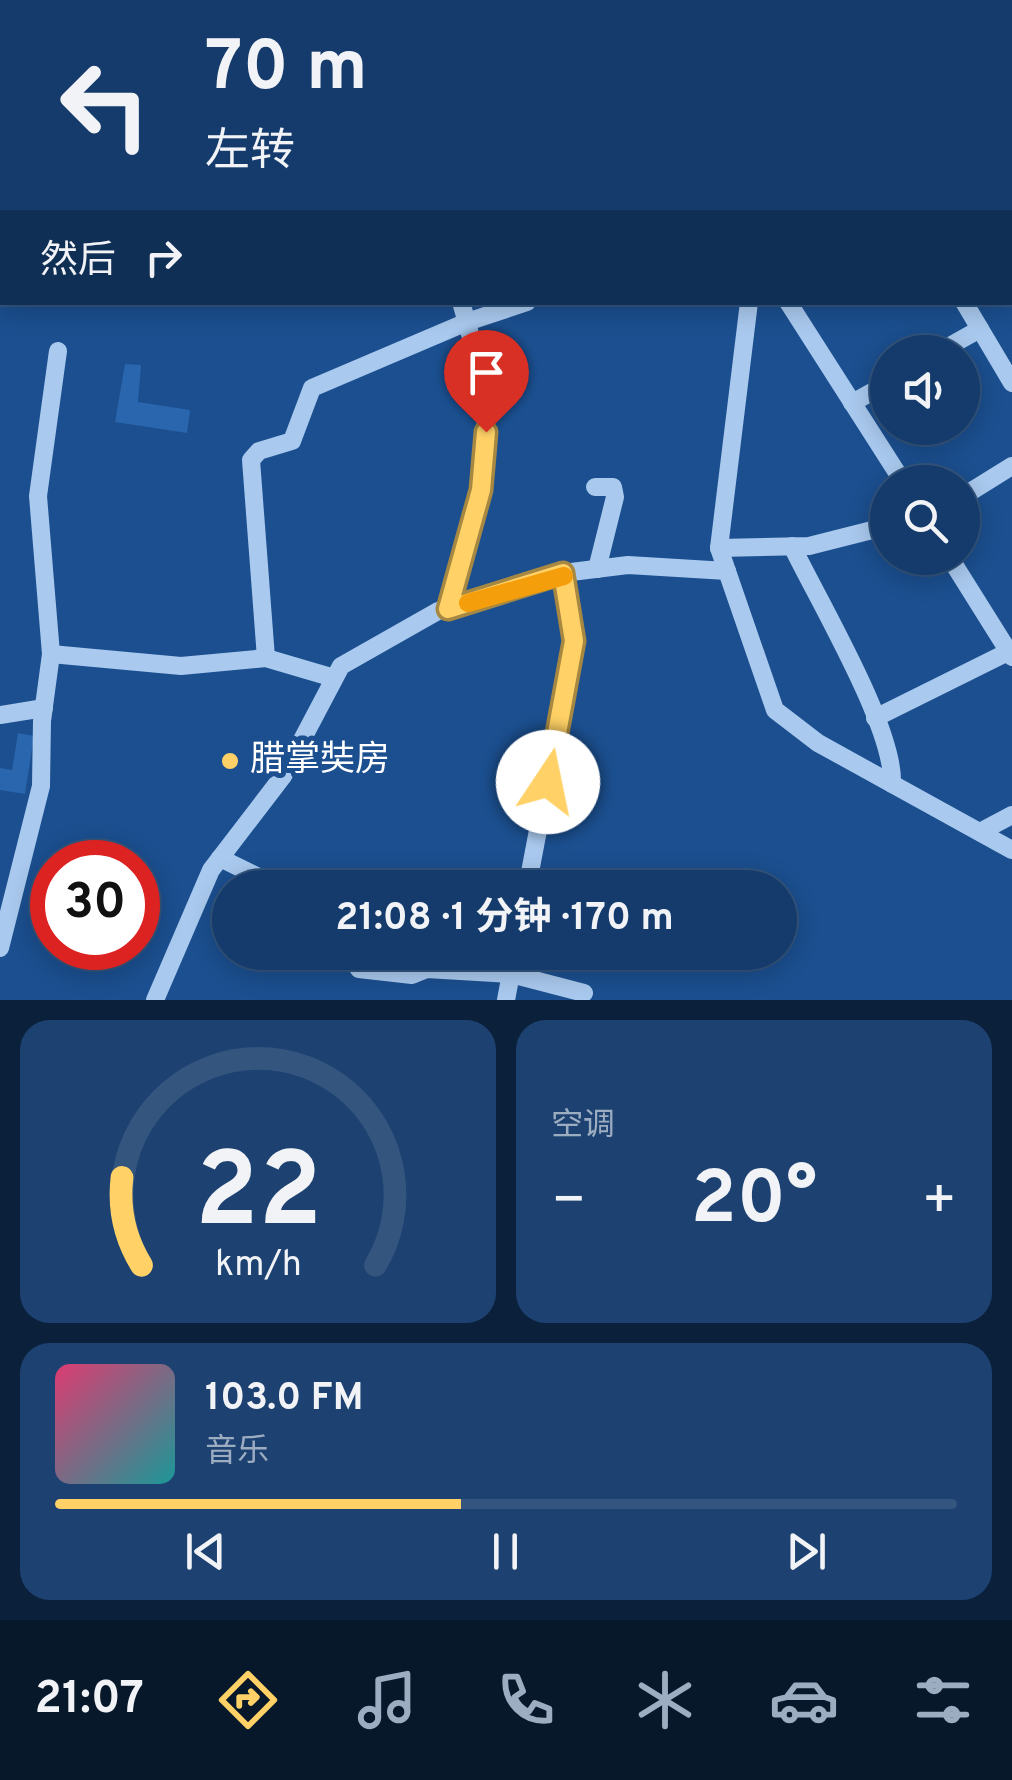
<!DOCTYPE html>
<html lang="zh">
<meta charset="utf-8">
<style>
:root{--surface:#143b6b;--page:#1d4271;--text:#f1f3f6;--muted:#9dadc1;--line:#33557e;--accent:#ffd166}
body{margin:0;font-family:Overpass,"Noto Sans SC",sans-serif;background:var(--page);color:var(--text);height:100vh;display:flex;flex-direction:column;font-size:38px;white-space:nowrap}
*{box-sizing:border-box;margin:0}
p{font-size:32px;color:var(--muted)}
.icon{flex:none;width:55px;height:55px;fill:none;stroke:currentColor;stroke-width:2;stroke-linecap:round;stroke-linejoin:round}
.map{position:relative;height:1000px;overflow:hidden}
.side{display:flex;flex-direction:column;gap:20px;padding:20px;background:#0b203b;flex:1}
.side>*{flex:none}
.top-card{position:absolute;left:0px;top:0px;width:1012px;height:305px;box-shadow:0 5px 25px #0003,0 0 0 2px var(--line);background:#143b6b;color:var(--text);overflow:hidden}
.fabs{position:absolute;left:870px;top:335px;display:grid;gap:20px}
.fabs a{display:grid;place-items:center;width:110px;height:110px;border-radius:50%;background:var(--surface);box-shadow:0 5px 25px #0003,0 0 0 2px var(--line);font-size:50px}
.speed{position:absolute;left:30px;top:840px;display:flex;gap:20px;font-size:50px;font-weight:700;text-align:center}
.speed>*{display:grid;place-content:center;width:130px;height:130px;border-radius:50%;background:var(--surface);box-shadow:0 5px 25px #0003,0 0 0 2px var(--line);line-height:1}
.speed .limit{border:15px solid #d22;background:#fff;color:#111}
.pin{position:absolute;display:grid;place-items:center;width:85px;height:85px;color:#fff;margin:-102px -42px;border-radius:50% 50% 50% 0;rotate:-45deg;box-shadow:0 0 10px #0007}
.pin .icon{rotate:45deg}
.me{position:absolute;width:110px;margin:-55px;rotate:11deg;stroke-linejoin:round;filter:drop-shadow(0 0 8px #0008)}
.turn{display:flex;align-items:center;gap:35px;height:210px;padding:0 40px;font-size:45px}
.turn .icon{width:130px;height:130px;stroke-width:2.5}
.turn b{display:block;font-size:70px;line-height:85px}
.then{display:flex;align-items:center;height:95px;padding:0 40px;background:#0003;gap:20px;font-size:38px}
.big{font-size:75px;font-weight:700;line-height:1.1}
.side .widget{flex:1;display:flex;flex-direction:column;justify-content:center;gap:15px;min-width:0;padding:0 35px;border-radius:30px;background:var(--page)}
.side .dial{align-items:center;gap:0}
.dial svg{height:260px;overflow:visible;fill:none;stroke:var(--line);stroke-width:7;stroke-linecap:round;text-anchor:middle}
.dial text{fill:var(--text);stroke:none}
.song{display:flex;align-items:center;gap:30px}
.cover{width:120px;height:120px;border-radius:15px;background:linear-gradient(135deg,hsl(340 70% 55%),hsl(180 70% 35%))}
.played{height:10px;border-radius:5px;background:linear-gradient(90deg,var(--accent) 45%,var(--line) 45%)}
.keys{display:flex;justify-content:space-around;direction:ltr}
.heat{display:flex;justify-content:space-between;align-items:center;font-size:55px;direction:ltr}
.side .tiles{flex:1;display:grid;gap:20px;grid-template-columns:1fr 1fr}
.widget:last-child{grid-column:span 2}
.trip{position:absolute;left:212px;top:870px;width:585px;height:100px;border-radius:50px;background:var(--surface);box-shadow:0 5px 25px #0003,0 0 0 2px var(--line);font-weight:700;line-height:100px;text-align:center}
.tab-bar{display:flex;height:160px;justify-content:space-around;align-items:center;background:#08182b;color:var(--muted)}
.tab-bar .icon{width:70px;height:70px}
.tab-bar .active{color:var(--accent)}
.tab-bar b{font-size:45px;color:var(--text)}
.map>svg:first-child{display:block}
.building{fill:#2a66ad}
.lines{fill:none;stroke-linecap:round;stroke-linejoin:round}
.path{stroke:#a9c9ee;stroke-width:4;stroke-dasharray:5 8;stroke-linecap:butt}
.minor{stroke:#a9c9ee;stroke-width:18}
.route-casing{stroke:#a68842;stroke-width:25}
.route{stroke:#ffd166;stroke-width:18}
.slow{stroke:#f59e0b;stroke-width:18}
.poi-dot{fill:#ffd166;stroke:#1b4f8f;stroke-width:4}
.labels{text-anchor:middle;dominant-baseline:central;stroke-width:10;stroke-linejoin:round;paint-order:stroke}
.poi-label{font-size:35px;fill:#fff;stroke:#1b4f8f;text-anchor:start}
</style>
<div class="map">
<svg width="1012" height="1000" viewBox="0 0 1012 1000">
<rect width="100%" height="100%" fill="#1b4f8f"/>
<g class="building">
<polygon points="125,364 141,365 138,402 190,410 187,433 115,422"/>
<polygon points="18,733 34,736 25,794 0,790 0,768 12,770"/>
</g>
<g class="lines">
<g class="path">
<polyline points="1004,0 1004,2"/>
<polyline points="1010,18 1012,21"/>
</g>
<g class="minor">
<polyline points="402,2 402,0"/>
<polyline points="783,2 784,0"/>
<polyline points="749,302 719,548 775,710 818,743 1012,850"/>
<polyline points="788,302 903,482"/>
<polyline points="964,302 1012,383"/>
<polyline points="939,352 980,329"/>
<polyline points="852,403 888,383"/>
<polyline points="595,487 613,487 615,497 597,569"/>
<polyline points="962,497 1012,466"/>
<path d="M792,546c26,54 103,183 100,238"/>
<polyline points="719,548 809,546 888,526"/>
<polyline points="950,558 1012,657"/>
<path d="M448,609c16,-57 38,-116 38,-176 0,-43 -13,-90 -25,-131"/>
<polyline points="51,654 181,666 266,658 334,678"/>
<polyline points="266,658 251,460 259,451 292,441 312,388 467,322 527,302"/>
<polyline points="0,715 44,708"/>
<polyline points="875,718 1012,650"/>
<polyline points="980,832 1012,815"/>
<polyline points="220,858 281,888"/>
<polyline points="527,888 574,641 563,573"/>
<polyline points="0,948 41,786 42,721 51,654 38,496 58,351"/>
<polyline points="348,952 359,969 412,975 427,969 511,974 584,993"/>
<polyline points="155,1000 211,870 283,776 341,666 438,611 563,573 628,565 727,571"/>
<polyline points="506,1000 515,952"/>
</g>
</g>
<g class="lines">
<defs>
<polyline id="route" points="486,432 481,490 448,609 563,573 574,641 548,782"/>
</defs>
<use href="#route" class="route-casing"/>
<use href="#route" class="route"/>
<polyline class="slow" points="468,603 564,576"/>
</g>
<circle class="poi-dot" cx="230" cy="761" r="10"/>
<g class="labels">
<g class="poi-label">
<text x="250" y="761">腊掌奘房</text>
</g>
</g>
</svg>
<div class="fabs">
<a><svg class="icon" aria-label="sound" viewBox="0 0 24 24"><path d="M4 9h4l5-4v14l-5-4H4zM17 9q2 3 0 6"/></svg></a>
<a><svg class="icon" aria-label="search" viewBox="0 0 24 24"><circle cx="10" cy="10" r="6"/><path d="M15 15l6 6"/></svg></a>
</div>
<div class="speed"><div class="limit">30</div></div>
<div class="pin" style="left:486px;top:432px;background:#d93025"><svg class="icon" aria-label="arrive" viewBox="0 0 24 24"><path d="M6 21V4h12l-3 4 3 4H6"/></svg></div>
<svg class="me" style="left:548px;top:782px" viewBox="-20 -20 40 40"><circle r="19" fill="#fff"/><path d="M0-13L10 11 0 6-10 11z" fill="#ffd166"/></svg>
<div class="trip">21:08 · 1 分钟 · 170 m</div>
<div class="top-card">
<div class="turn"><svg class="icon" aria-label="left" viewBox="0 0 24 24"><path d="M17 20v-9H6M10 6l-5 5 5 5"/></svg><div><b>70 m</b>左转</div></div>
<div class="then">然后<svg class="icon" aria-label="right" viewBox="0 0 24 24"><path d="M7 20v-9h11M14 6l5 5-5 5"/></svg></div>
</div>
</div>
<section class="side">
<div class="tiles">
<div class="widget dial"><svg viewBox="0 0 100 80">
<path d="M14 69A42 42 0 1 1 86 69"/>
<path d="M14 69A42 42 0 0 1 8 42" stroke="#ffd166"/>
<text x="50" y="56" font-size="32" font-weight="700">22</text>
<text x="50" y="72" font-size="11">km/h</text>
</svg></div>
<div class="widget"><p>空调</p>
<div class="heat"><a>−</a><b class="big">20°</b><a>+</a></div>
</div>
<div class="widget">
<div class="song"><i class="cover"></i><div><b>103.0 FM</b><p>音乐</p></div></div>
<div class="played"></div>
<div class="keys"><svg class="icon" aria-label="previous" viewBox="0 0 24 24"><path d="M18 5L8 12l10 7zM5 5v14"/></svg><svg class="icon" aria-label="pause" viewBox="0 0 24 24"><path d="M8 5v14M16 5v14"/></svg><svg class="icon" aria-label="next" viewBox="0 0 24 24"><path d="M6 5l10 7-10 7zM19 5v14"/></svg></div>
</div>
</div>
</section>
<nav class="tab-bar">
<b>21:07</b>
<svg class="icon active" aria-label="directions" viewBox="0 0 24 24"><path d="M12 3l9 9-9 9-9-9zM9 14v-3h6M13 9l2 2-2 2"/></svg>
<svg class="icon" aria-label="music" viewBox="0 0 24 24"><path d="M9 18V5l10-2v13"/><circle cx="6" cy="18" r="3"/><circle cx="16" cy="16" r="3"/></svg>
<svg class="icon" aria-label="phone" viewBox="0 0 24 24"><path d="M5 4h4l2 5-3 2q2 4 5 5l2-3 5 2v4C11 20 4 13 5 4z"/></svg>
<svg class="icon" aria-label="climate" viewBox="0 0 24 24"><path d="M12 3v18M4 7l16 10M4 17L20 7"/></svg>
<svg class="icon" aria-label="car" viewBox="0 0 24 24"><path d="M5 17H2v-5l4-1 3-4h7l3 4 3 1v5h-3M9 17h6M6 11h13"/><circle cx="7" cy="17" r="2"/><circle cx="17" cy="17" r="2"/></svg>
<svg class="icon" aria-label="filters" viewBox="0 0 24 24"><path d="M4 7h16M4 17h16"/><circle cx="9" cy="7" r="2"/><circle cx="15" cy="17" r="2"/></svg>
</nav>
